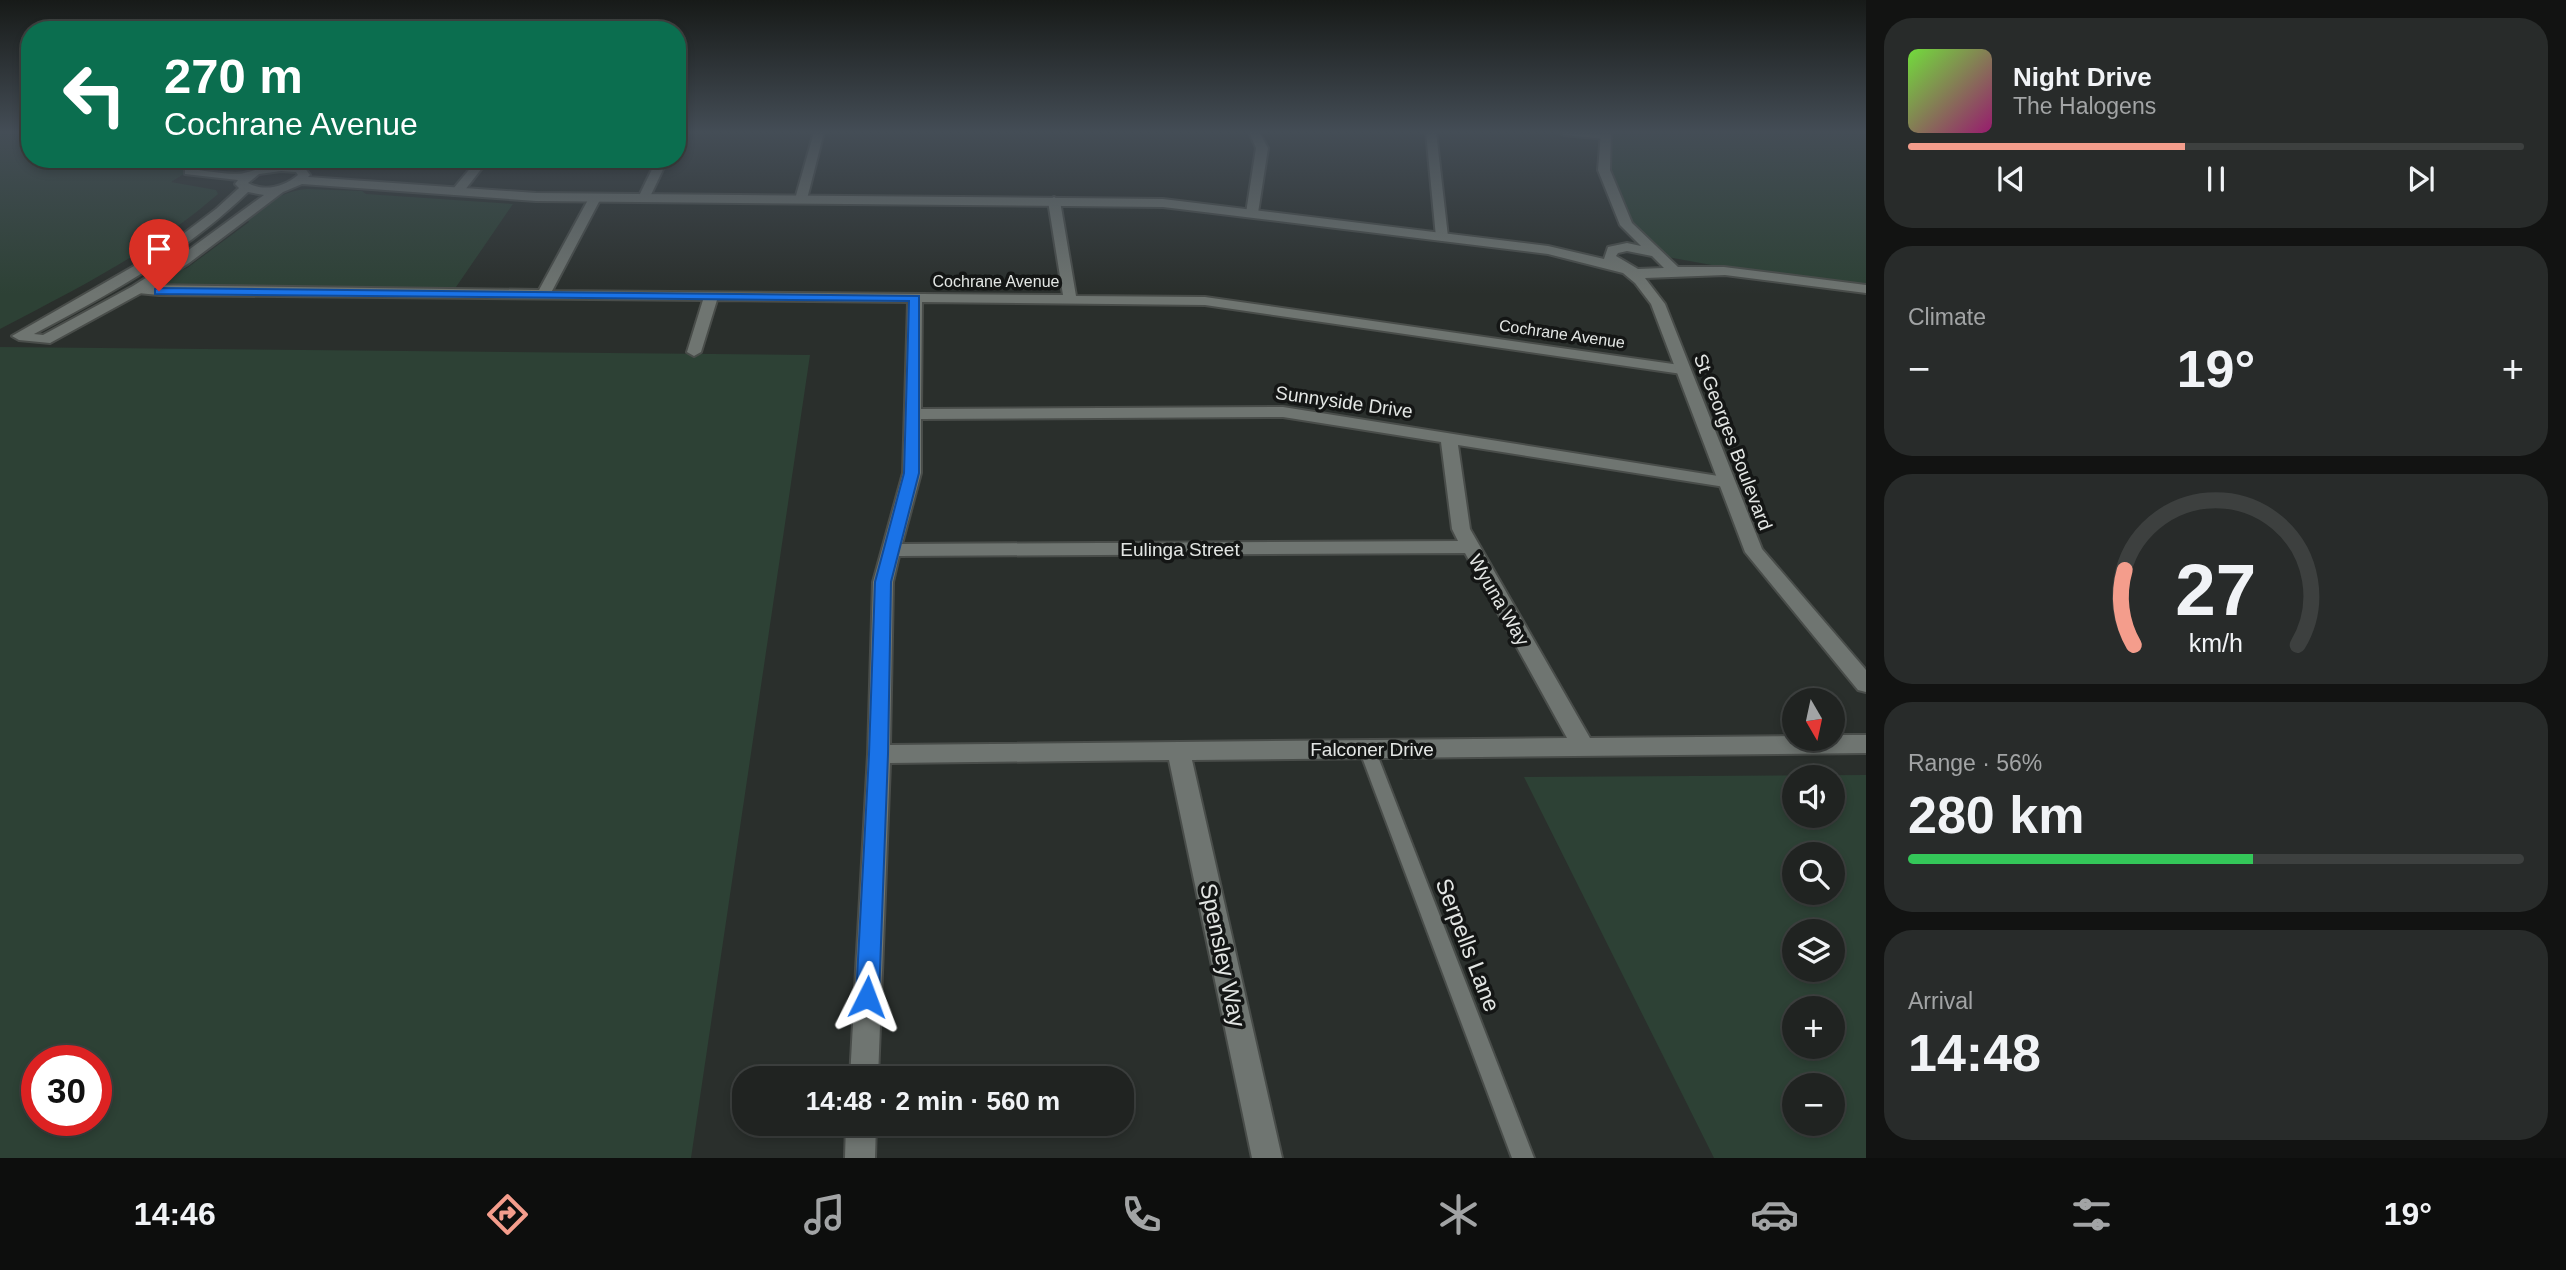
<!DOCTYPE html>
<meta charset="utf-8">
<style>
:root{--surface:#202321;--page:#282b2a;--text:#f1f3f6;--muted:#a2a4a5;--line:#3d403f;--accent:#f49d8c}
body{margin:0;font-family:Helvetica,sans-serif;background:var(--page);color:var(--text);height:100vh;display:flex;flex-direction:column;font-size:26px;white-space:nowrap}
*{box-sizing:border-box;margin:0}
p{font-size:23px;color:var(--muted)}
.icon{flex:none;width:38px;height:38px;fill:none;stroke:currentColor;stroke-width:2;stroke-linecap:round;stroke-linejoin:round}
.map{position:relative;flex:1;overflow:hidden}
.panel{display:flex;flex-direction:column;gap:18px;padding:18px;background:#121312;width:700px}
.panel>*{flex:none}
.hud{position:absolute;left:21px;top:21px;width:665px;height:147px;border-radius:28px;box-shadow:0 4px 10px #0003,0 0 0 2px var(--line);background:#0b6e4f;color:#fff;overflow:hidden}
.needle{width:46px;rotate:171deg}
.tools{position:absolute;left:1782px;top:688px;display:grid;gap:14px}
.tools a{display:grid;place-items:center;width:63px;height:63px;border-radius:50%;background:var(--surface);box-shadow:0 4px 10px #0003,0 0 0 2px var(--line);font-size:35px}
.speed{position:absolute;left:21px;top:1045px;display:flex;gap:14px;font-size:35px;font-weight:700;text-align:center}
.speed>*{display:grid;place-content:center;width:91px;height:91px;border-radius:50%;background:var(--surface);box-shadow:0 4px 10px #0003,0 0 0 2px var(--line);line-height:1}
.speed .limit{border:10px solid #d22;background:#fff;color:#111}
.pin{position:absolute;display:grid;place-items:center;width:60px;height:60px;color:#fff;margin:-72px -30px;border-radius:50% 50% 50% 0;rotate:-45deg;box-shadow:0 0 7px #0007}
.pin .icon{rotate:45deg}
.me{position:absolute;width:77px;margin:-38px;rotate:3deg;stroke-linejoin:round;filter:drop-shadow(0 0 5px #0008)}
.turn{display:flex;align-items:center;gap:24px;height:147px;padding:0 28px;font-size:32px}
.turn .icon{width:91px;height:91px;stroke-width:2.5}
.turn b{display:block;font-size:49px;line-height:60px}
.big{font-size:52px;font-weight:600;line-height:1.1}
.panel .card{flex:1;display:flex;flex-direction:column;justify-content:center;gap:10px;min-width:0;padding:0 24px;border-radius:28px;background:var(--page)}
.panel .dial{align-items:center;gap:0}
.dial svg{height:182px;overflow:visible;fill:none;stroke:var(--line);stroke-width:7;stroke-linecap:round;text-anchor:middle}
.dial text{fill:var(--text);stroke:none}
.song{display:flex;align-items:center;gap:21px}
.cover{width:84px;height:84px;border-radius:10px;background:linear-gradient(135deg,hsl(100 70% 55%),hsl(320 70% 35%))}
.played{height:7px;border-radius:4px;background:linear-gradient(90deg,var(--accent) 45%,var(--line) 45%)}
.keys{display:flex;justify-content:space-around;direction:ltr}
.heat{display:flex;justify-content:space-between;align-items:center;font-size:38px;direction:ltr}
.charge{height:10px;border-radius:5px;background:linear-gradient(90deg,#34c759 56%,var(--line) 0)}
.trip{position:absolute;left:732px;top:1066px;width:402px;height:70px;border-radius:28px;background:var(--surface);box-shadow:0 4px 10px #0003,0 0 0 2px var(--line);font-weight:600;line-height:70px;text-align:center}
.dock{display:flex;height:112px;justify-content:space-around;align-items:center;background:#0d0e0d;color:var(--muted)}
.dock .icon{width:49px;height:49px}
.dock .on{color:var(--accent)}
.dock b{font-size:32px;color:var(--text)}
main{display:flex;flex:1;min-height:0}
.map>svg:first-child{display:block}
.green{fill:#2d4135;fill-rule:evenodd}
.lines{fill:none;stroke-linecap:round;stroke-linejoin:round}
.service-casing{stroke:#494d4a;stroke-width:4}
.minor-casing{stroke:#494d4a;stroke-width:4}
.tertiary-casing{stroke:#494d4a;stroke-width:4}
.service{fill:#6f7571;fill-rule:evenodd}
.minor{fill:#6f7571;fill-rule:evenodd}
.tertiary{fill:#6f7571;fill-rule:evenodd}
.route{fill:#1a73e8;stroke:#114b97;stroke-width:2}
.labels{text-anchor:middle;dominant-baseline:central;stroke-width:7;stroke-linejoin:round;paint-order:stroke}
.far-street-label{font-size:16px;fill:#e3e6e4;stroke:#141615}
.street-label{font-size:19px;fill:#e3e6e4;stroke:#141615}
.near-street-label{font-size:23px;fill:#e3e6e4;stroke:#141615}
</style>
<main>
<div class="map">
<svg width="1866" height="1158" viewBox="0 0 1866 1158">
<rect width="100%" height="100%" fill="#2a2f2c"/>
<g class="green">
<path d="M0,132h30v27h178l-37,23 45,8 2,4c-65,57 -142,95 -218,135z"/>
<polygon points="1606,132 1866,132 1866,289 1724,271 1717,266 1662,256 1632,233 1604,170"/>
<path d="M307,189l55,2 4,3 147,10 -59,86 -280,-4 -7,-3 -1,-4 7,-6 14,-5 62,-46 -3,-4c20,-14 36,-27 61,-29z"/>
<path d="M0,347l810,8 -119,803h-691zM37,1060h59v60h-59z"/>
<path d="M1866,775v383h-152l-190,-381zM1794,777h38v39h-38zM1794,854h38v38h-38zM1832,931v39h-38v-39zM1832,1008v38h-38v-38zM1794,1085h38v39h-38z"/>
</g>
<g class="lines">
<defs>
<polygon id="service" points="1367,742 1373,744 1375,749 1534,1158 1512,1158 1359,749 1361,744"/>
<g id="minor">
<polygon points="814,132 824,132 807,199 801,203 795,199"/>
<polygon points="1249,132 1259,132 1268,148 1258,213 1252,217 1246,213 1256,148"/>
<polygon points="1426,132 1436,132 1448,237 1442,241 1436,237"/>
<polygon points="1559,132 1597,132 1610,136 1605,139 1564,135"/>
<polygon points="478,159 489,159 461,195 453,195 453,189"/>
<polygon points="657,159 668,159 648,201 640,201 638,198"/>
<path d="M595,194l6,4 -49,93 511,4 -15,-94 6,-4 6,4 16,95 129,1 482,69 3,3 -8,5 -477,-69 -283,-3 -1,107 362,-2 448,71 3,4 -3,4 -6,1 -267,-42 12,84 120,209 204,-2v2h38v-3h34v18l-674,7 90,398h-30l-83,-398 -279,3 -12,315h-28l18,-324 5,-172 30,-109 5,-171 -191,-2 -16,52 -7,4 -7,-4 16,-52 -544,-5 -21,-2 -7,-4 7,-4 401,5 50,-92zM1283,417l158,25 11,87 6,12 -556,3 19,-71v-54zM1465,553l102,185 -677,7 3,-163 6,-26z"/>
<polygon points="846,1124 876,1124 875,1158 845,1158"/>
</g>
<path id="tertiary" d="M1601,132h10l-1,38 22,53 46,44h46l142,18v8l-141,-18 -80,3 20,26 97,245 104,121v22l-8,-2 -113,-138 -94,-248 -16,-21 -12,-10 -75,-19 -385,-47 -627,-6 -234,-17 -19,8 -94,71 -46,29 -93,51 -31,-3 -7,-4 150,-86 54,-41 23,-21 -4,-4 3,-4 -53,-6v-4l4,-1c14,1 43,7 55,4 22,-6 37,-12 60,-6l6,8 -2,2 228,16 627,6 385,47 56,13 4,-12 19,-4 14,3 -21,-21 -22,-55zM281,171l15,1 2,3c-14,12 -34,17 -50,8l11,-9zM248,192l16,3 -85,62 -46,29 -90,49 -9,-1c77,-41 151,-81 214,-142zM1627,251l25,5 12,12 -26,1 -22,-13 2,-3z"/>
</defs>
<use href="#service" class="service-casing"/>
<use href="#minor" class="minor-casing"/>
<use href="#tertiary" class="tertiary-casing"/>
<use href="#service" class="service"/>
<use href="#minor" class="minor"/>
<use href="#tertiary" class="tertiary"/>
</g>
<linearGradient id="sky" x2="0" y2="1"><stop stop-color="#171a18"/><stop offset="0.45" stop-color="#444d56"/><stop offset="1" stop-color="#444d56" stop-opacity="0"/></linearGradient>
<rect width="1866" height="294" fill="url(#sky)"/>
<polygon class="route" points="159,288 919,296 919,473 891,582 888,754 879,997 875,1005 867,1008 859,1005 856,997 869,754 875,582 904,473 909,301 155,294 155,289"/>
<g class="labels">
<g class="far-street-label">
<text x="996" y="281">Cochrane Avenue</text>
<text transform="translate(1562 334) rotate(8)">Cochrane Avenue</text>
</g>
<g class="street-label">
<text transform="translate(1344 402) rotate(8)">Sunnyside Drive</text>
<text transform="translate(1733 442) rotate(69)">St Georges Boulevard</text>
<text x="1180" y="549">Eulinga Street</text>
<text transform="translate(1499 600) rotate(60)">Wyuna Way</text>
<text x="1372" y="749">Falconer Drive</text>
</g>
<g class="near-street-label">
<text transform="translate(1468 945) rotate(69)">Serpells Lane</text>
<text transform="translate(1223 955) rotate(78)">Spensley Way</text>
</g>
</g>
</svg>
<div class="tools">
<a><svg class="needle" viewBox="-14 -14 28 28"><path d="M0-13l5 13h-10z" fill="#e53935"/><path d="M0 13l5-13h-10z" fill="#a2a4a5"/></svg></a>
<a><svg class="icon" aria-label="sound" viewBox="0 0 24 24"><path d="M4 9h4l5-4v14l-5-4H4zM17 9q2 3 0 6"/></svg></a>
<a><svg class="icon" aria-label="search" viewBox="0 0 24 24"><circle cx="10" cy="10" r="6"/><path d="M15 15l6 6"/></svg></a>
<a><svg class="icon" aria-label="layers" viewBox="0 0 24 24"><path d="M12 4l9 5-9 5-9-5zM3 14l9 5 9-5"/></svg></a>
<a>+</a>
<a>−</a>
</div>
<div class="speed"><div class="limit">30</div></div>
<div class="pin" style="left:159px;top:291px;background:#d93025"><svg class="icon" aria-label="arrive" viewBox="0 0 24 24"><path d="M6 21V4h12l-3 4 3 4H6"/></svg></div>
<svg class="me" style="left:867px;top:997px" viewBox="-20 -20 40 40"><path d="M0-17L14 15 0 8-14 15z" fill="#1a73e8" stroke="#fff" stroke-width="4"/></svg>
<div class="trip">14:48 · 2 min · 560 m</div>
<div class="hud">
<div class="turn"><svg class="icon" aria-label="left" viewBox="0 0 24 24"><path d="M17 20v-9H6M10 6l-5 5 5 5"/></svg><div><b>270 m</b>Cochrane Avenue</div></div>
</div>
</div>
<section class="panel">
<div class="card">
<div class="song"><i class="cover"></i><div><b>Night Drive</b><p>The Halogens</p></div></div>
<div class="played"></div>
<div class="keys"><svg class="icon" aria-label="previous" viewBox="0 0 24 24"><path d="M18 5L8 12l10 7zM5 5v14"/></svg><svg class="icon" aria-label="pause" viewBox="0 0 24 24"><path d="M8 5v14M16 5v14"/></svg><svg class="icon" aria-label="next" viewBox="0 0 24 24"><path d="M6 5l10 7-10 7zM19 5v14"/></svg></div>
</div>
<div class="card"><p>Climate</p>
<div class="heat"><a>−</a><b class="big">19°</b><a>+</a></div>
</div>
<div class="card dial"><svg viewBox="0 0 100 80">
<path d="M14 69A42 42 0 1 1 86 69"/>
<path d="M14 69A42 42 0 0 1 10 36" stroke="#f49d8c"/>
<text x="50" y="56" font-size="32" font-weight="700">27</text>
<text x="50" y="72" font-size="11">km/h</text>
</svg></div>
<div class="card"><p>Range · 56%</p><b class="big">280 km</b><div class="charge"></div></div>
<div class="card"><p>Arrival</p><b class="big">14:48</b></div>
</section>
</main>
<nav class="dock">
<b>14:46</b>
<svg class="icon on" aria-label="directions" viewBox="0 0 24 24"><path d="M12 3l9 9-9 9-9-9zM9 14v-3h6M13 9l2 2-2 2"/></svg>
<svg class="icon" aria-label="music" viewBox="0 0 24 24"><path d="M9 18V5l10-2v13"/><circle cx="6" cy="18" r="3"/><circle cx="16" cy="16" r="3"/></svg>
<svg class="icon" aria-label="phone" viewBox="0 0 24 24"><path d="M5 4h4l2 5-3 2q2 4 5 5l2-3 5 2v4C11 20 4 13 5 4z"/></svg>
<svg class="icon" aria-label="climate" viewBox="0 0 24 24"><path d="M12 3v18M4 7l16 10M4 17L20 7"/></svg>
<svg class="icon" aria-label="car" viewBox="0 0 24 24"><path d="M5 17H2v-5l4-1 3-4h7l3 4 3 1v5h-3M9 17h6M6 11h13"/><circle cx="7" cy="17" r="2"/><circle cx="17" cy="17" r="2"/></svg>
<svg class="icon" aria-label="filters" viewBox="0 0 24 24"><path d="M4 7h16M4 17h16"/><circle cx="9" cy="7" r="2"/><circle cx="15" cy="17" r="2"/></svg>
<b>19°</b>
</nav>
